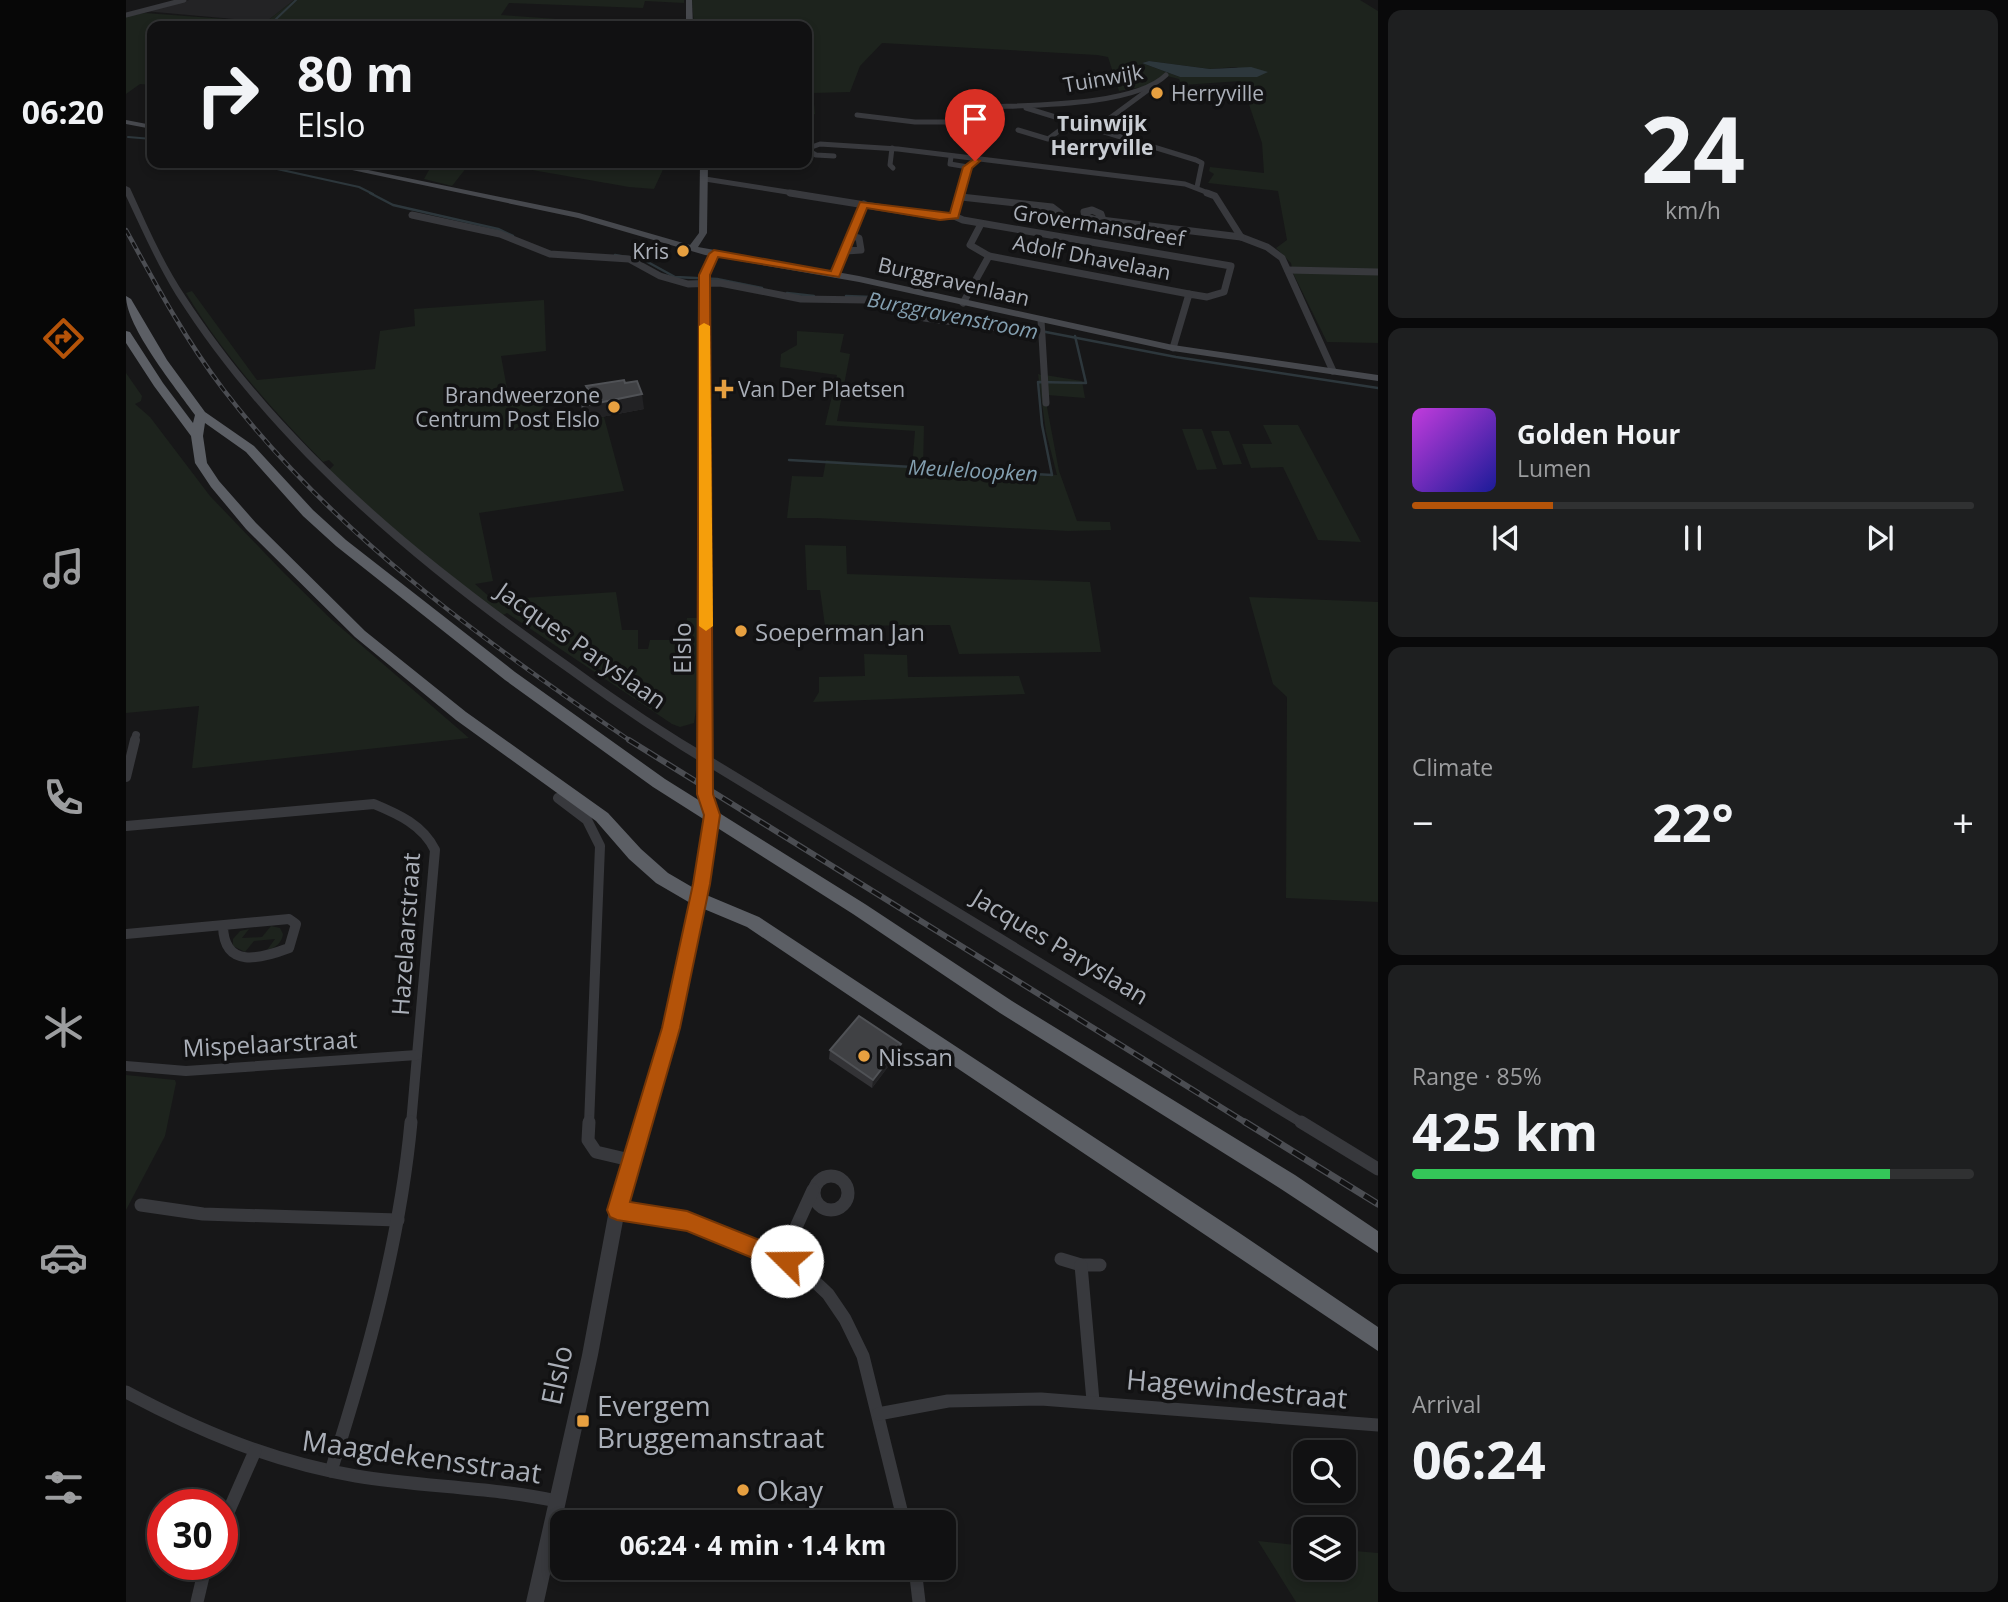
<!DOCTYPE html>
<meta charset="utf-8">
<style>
:root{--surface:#111112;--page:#1e1f20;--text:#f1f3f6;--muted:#9c9d9f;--line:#303132;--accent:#b45309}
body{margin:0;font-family:"Open Sans",sans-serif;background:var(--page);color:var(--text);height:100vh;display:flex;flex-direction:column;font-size:26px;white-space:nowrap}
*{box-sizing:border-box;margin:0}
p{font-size:23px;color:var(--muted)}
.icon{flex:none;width:38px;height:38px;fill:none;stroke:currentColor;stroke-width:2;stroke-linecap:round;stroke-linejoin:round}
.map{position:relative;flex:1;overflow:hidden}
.sheet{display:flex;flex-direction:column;gap:10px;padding:10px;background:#09090a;width:630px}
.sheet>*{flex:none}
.guide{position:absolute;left:21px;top:21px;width:665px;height:147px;border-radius:14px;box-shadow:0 4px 10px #0003,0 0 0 2px var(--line);background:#111112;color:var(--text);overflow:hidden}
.tools{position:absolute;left:1167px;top:1440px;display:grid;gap:14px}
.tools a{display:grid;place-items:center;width:63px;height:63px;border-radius:14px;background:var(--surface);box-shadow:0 4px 10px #0003,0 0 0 2px var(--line);font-size:35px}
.speed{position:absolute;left:21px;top:1489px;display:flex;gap:14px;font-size:35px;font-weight:700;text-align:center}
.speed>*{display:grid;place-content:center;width:91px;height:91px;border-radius:50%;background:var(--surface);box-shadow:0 4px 10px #0003,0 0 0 2px var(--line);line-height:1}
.speed .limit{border:10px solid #d22;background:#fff;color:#111}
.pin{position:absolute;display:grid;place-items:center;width:60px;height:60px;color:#fff;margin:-72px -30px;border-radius:50% 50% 50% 0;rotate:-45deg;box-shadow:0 0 7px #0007}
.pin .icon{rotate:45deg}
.me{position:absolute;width:77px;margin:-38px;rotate:292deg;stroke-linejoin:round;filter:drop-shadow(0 0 5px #0008)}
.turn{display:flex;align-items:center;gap:24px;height:147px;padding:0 35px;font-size:32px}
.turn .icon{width:91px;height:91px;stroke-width:2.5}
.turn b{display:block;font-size:49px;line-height:60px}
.big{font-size:52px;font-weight:700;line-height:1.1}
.sheet .widget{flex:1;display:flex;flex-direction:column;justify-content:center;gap:10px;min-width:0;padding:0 24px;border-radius:14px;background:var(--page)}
.sheet .dial{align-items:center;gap:0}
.dial b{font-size:91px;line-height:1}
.song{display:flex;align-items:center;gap:21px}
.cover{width:84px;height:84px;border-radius:10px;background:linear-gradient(135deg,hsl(290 70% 55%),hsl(240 70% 35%))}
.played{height:7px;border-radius:4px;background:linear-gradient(90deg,var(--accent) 25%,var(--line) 25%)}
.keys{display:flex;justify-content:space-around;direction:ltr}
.heat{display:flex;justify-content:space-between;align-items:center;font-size:38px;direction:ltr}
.charge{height:10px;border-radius:5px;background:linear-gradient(90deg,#34c759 85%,var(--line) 0)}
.trip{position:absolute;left:424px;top:1510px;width:406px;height:70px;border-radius:14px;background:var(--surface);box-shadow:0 4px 10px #0003,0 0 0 2px var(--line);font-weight:700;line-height:70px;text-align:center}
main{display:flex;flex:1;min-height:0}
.dock{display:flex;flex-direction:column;width:126px;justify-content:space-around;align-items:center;background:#070707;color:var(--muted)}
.dock .icon{width:49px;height:49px}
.dock .current{color:var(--accent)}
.dock b{font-size:32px;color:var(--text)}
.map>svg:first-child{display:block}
.built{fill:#232325}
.green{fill:#1d231d;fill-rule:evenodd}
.water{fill:#2d373c}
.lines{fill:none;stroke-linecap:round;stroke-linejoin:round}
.stream-far1{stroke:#2d373c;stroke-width:2}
.stream{stroke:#2d373c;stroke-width:2.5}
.minor-far4{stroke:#38393d;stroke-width:5}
.minor-far3{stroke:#38393d;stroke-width:7}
.minor-far2{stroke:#38393d;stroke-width:8}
.minor-far1{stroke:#38393d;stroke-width:10}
.minor{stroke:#38393d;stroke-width:13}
.tertiary{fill:#38393d;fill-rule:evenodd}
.secondary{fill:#46484d;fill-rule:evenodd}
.trunk{fill:#5c5f65;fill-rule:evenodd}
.rail-far2-casing{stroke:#4b4d52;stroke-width:4.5}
.rail-far1-casing{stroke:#4b4d52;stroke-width:6}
.rail-casing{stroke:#4b4d52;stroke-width:7}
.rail-far2{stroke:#121213;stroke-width:2.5;stroke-dasharray:7;stroke-linecap:butt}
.rail-far1{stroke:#121213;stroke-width:3.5;stroke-dasharray:11;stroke-linecap:butt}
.rail{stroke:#121213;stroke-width:4.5;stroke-dasharray:14;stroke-linecap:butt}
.wall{fill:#333336}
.shaded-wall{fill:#222224}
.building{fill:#404144;stroke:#505256;stroke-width:2}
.route{fill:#b45309;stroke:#753606;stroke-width:2}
.slow{fill:#f59e0b}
.poi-dot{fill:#e7a040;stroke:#121213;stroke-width:2.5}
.labels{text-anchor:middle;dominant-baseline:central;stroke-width:7;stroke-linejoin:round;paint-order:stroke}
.far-street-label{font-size:21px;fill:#aaafb8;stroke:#121213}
.far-poi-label{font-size:21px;fill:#aaafb8;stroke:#121213;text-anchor:start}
.far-neighbourhood-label{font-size:21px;font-weight:bold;fill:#caced4;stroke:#121213}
.far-water-label{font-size:21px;font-style:italic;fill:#839fb0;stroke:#121213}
.poi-label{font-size:24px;fill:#aaafb8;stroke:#121213;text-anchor:start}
.street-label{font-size:24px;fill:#aaafb8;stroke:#121213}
.near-street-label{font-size:28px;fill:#aaafb8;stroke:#121213}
.near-poi-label{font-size:28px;fill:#aaafb8;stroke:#121213;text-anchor:start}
</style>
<main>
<nav class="dock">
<b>06:20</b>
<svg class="icon current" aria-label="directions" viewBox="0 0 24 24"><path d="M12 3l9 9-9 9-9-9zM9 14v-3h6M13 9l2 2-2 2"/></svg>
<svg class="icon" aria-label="music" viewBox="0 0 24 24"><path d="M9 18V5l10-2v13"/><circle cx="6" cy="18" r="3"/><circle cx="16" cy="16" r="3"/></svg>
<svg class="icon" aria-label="phone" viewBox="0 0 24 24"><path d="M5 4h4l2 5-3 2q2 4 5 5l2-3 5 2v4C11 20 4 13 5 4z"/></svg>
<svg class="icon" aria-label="climate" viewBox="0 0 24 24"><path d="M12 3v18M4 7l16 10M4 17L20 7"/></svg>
<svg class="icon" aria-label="car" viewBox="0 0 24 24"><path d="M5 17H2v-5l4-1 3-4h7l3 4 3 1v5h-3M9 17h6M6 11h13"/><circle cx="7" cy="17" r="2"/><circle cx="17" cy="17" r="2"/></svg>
<svg class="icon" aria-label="filters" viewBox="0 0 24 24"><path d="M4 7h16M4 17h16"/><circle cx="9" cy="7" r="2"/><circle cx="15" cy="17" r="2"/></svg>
</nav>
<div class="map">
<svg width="1252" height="1602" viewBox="0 0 1252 1602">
<rect width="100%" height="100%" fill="#171718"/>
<polygon class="built" points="63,0 168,0 140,22 18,11"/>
<g class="green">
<polygon points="168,0 558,0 558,3 519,1 517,8 383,3 375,15 501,24 499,26 390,26 337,23 333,26 26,26 26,85 14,84 0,94 0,16 19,13 140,22"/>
<path d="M566,0h668l18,11v332l-51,-1 -34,-69 -2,-10 -15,-15 11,-8 -9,-49 -70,-8 6,-9 -5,-3 1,-4 54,6 -2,-30 -21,-62 -59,4 -3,-6 -16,-4 -15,11 -29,5 -11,-34 -11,-2 -215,-12 -22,23 -10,26 -37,1 2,21 -8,2v-90h-113zM1023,61l61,8 26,-2 21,10h-77l-38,-14z"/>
<polygon points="307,163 344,163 326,186 298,179"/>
<polygon points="366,163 540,163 528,189 503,187"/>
<path d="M66,291l65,89 118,-11 5,-38 35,-5 -1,-17 130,-9 2,51 -45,5 7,38 41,-6c1,23 -21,31 -36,43l91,-14 20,74 -145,22 14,68 -18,3 18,16 123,-8 6,38h16v19h10l2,-9h33l4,-22h14v59l-7,46 -14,4 -8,-3 -165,-111 -6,3 -115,-93 -57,-53 5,-5 -5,-5 -6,2c-50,-52 -100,-107 -137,-169z"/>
<polygon points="671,331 718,334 714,352 724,354 711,421 798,426 797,468 931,475 920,432 912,374 915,375 933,471 951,521 984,522 985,530 942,531 691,518 661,518 666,476 697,477 700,460 786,468 789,431 699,425 711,375 654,367 655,354 671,345"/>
<polygon points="0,373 16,396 15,401 9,404 24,417 84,496 157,572 206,620 343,738 69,768 66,768 73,706 0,713"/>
<polygon points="919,375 956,381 959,398 921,395"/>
<polygon points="1137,425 1172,425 1235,542 1192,540 1157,467 1125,468 1116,444 1146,444"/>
<polygon points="1056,429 1076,429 1091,469 1071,470"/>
<polygon points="1085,431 1103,431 1116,464 1097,465"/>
<polygon points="679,545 720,546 721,574 964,582 975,652 833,654 824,625 699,626 694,590 681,590"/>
<polygon points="1123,597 1252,602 1252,902 1160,898 1161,697 1147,684"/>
<polygon points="738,654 781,655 782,677 893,676 899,694 687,702 693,692 693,677 739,676"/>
<path d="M145,926l9,2 3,6c-1,9 -8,14 -16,16l8,-11 -21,2 -9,11 -12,-6v-7l7,-8 9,-2 -7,9 20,-1z"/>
<polygon points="0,1075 49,1080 50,1083 39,1136 0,1210"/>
<polygon points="1132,1541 1179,1546 1180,1568 1218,1568 1218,1550 1252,1553 1252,1602 1170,1602"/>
</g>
<polygon class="water" points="1023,61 1084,69 1125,67 1142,72 1131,77 1054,77 1016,63"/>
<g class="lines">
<g class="stream-far1">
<polyline points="129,26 149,20 170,0"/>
<polyline points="2,137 26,139"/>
<polyline points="124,163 233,187 247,194"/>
</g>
<g class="stream">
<polyline points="244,193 267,205 372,229 387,236"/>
<polyline points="489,255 518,260 549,277 591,279 636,288"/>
<polyline points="661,293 688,296"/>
<polyline points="720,296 746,297 804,314 877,325"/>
<polyline points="899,328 1050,357 1252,388"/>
<polyline points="663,460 926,475 916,425 912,382 960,383 949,336"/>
</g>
<g class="minor-far4">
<polyline points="0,15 58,0"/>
<polyline points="337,25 354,26"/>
<polyline points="900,108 1070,160 1076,163 1071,187"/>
<path d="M731,115l58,7h63l6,-3 -4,-9 7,-3c44,-2 148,-1 179,-32"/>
<polyline points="969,129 1022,90"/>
<polyline points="892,130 922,139 945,122"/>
<polyline points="766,148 764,165 767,168"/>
<polyline points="708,156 690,155 683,151 683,148 694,144 772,149 1059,184 1085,194"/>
<polyline points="825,157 824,164 842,167"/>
<polyline points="579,179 674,194"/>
<polyline points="834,194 842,167 850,159"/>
</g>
<g class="minor-far3">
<polyline points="664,193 814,217 828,216 837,220 1105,266 1098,292 1081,297 1063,294 1047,348"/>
<polyline points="1081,193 1089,196 1115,237 1141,247 1156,258 1207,371"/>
<polyline points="835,197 926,207 934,213 921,214 915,207"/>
<polyline points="286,215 374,234 424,254 503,259 534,276 562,284 594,283 675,299 740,300 798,318 901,332"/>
<polyline points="828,216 835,193"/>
<polyline points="977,220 975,214 966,210 958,212 959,216 967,219 1115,237"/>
<polyline points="855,224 844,245 863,256"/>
<polyline points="720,251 735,250 733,238 726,236"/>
<polyline points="1162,270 1252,272"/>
<polyline points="709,274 738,204"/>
<polyline points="837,303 863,256 1063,294"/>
<polyline points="915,320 920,403"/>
</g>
<polyline class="minor-far2" points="8,742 10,735"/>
<g class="minor-far1">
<polyline points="579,759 1178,1124"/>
<polyline points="0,777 9,740"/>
<polyline points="432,798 461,820 474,846 463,1124"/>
<path d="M0,826l248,-22c24,10 49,21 61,46l-24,274"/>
<path d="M0,934l163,-15 7,5 -7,24c-29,11 -65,21 -66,-22"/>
<polyline points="0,1066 60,1071 291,1055"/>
</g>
<g class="minor">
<polyline points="463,1122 462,1140 470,1152 504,1160"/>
<polyline points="1175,1122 1252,1169"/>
<circle cx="705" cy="1193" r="17"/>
<polyline points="15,1205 77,1214 272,1220"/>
<polyline points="491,1210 561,1221 661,1261 683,1276 702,1294 719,1319 737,1356 778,1522"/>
<polyline points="935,1259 955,1265 974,1265"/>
<polyline points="661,1261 671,1225 687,1190"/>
<polyline points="955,1265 967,1401"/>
<path d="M0,1392c73,39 147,70 230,84 66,11 135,11 201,25"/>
<polyline points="752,1414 822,1401 915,1399 1252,1425"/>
<path d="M205,1471c36,-113 69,-230 80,-349"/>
<polyline points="96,1526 129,1451"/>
<polyline points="789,1568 793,1602"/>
<polyline points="71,1602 80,1564"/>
</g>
<path class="tertiary" d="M0,186l4,2c17,37 33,75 56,109 95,146 231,258 373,358 46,33 92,66 141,95l2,-280 -3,-179 5,-27 7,-12 7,2c-10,17 -11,33 -11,52l5,218 -1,270 6,21 -5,46 -24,122 -16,67 -34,110 -13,50 -27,145 -54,247h-18l56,-247 27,-145 13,-50 36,-110 42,-189 5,-46 -6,-21v-33c-51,-31 -100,-66 -149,-101 -142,-101 -279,-216 -374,-365 -19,-31 -34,-65 -50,-99z"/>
<g class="secondary">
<polygon points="560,0 566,0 567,26 560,26"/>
<polygon points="0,120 26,125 26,129 0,124"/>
<polygon points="193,163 208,163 453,213 564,245 573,233 574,163 582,163 581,233 572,247 733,276 1047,345 1252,375 1252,381 1047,351 733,282 579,255 452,218"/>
</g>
<path class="trunk" d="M0,296l5,3 36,61 38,52 49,34 59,64 33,30 169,132 150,107 200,125 147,97 283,174 83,56v22l-97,-64 -281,-176 -147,-99 -200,-127 -148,-107 -169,-134 -33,-30 -57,-64 -41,-29 -2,13 4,27 12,18 37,42 109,108 101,81 142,101 33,36 27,24 36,21 55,23 479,315 140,95v24l-631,-424 -55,-23 -36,-21 -27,-24 -33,-38 -140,-101 -101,-83 -109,-108 -35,-42 -16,-24 -4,-27 -37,-50 -28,-43v-12l4,1 33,51 30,40 2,-8c-19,-27 -69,-88 -69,-119z"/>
<defs>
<path id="rail-far2" d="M0,230c30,55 59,109 97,159 110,144 260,252 409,353"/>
<polyline id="rail-far1" points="503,740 1122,1124"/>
<polyline id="rail" points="1119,1122 1252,1204"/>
</defs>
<use href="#rail-far2" class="rail-far2-casing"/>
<use href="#rail-far1" class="rail-far1-casing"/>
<use href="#rail" class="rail-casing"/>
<use href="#rail-far2" class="rail-far2"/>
<use href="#rail-far1" class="rail-far1"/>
<use href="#rail" class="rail"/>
</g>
<g class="wall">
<polygon points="499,383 518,409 459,420 455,407 453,393 461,392 460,386"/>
<polygon points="704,1050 773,1052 746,1088 703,1059"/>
</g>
<g class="shaded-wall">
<polygon points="516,394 518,409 459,420 457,406"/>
<polygon points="775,1044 773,1052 746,1088 747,1080"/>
</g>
<g class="building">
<polygon points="498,380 499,383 511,381 516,394 457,406 453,393 463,391 460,386"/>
<polygon points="733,1016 775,1044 747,1080 704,1050"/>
</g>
<polygon class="route" points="849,158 854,161 846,168 832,218 814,220 741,208 713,277 592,257 584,275 587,794 594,815 584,884 554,1028 504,1202 561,1211 668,1254 671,1261 668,1269 661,1272 561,1231 491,1220 484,1217 481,1210 536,1028 567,884 578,815 571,794 573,275 583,254 588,250 705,271 734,202 824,213 837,167"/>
<polygon class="slow" points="578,323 584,326 587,626 580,631 573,626 573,326"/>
<g class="poi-dot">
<circle cx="1031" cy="93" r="7"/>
<circle cx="557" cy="251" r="7"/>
<path d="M594.5 378.5h7v7h7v7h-7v7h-7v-7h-7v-7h7z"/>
<circle cx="488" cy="407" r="7"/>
<circle cx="615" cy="631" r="7"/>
<circle cx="738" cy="1056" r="7"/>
<rect x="450" y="1414" width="14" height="14" rx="3.5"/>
<circle cx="617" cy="1490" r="7"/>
</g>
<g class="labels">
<g class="far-street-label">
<text transform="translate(977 78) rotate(-10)">Tuinwijk</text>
<text transform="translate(973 225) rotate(9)">Grovermansdreef</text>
<text transform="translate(966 257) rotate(11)">Adolf Dhavelaan</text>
<text transform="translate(828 281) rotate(13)">Burggravenlaan</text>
</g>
<g class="far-poi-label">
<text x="1045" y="93">Herryville</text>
<text x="543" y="251" text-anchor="end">Kris</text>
<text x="612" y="389">Van Der Plaetsen</text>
<text x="474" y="395" text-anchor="end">Brandweerzone<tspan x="474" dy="24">Centrum Post Elslo</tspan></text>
</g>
<g class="far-neighbourhood-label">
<text x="976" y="123">Tuinwijk<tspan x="976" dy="24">Herryville</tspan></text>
</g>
<g class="far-water-label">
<text transform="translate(827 315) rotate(11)">Burggravenstroom</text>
<text transform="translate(847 470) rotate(3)">Meuleloopken</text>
</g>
<g class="poi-label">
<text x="629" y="631">Soeperman Jan</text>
<text x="752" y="1056">Nissan</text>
</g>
<g class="street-label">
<text transform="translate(456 645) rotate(35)">Jacques Paryslaan</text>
<text transform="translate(555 648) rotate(-90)">Elslo</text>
<text transform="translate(279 934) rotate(-86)">Hazelaarstraat</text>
<text transform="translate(935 946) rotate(31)">Jacques Paryslaan</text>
<text transform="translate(144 1043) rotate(-3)">Mispelaarstraat</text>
</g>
<g class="near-street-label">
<text transform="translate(430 1375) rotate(-78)">Elslo</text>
<text transform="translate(1111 1388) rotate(5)">Hagewindestraat</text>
<text transform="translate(296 1456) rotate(8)">Maagdekensstraat</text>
</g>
<g class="near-poi-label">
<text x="471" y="1405">Evergem<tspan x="471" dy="32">Bruggemanstraat</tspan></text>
<text x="631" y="1490">Okay</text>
</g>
</g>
</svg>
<div class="tools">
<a><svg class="icon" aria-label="search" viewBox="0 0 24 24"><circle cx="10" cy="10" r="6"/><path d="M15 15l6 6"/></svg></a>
<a><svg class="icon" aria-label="layers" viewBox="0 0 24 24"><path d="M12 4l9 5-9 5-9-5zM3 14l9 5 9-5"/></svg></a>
</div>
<div class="speed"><div class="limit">30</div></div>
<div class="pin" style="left:849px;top:161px;background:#d93025"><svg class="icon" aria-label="arrive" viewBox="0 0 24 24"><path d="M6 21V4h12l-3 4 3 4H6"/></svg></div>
<svg class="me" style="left:661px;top:1261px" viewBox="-20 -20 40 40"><circle r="19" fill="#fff"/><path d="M0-13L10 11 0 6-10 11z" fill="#b45309"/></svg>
<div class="trip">06:24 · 4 min · 1.4 km</div>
<div class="guide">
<div class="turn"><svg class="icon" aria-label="right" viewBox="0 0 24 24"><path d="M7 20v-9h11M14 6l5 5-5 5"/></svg><div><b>80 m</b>Elslo</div></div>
</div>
</div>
<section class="sheet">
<div class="widget dial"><b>24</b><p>km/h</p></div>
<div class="widget">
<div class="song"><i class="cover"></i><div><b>Golden Hour</b><p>Lumen</p></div></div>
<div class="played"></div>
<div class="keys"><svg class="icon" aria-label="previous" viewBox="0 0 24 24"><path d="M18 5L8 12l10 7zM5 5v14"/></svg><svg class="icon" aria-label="pause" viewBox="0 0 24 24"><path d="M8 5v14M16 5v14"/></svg><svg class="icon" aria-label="next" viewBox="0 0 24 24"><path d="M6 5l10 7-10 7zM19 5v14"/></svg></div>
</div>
<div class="widget"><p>Climate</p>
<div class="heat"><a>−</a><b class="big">22°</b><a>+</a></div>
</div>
<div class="widget"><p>Range · 85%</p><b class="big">425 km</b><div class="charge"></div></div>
<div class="widget"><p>Arrival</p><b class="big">06:24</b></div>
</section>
</main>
